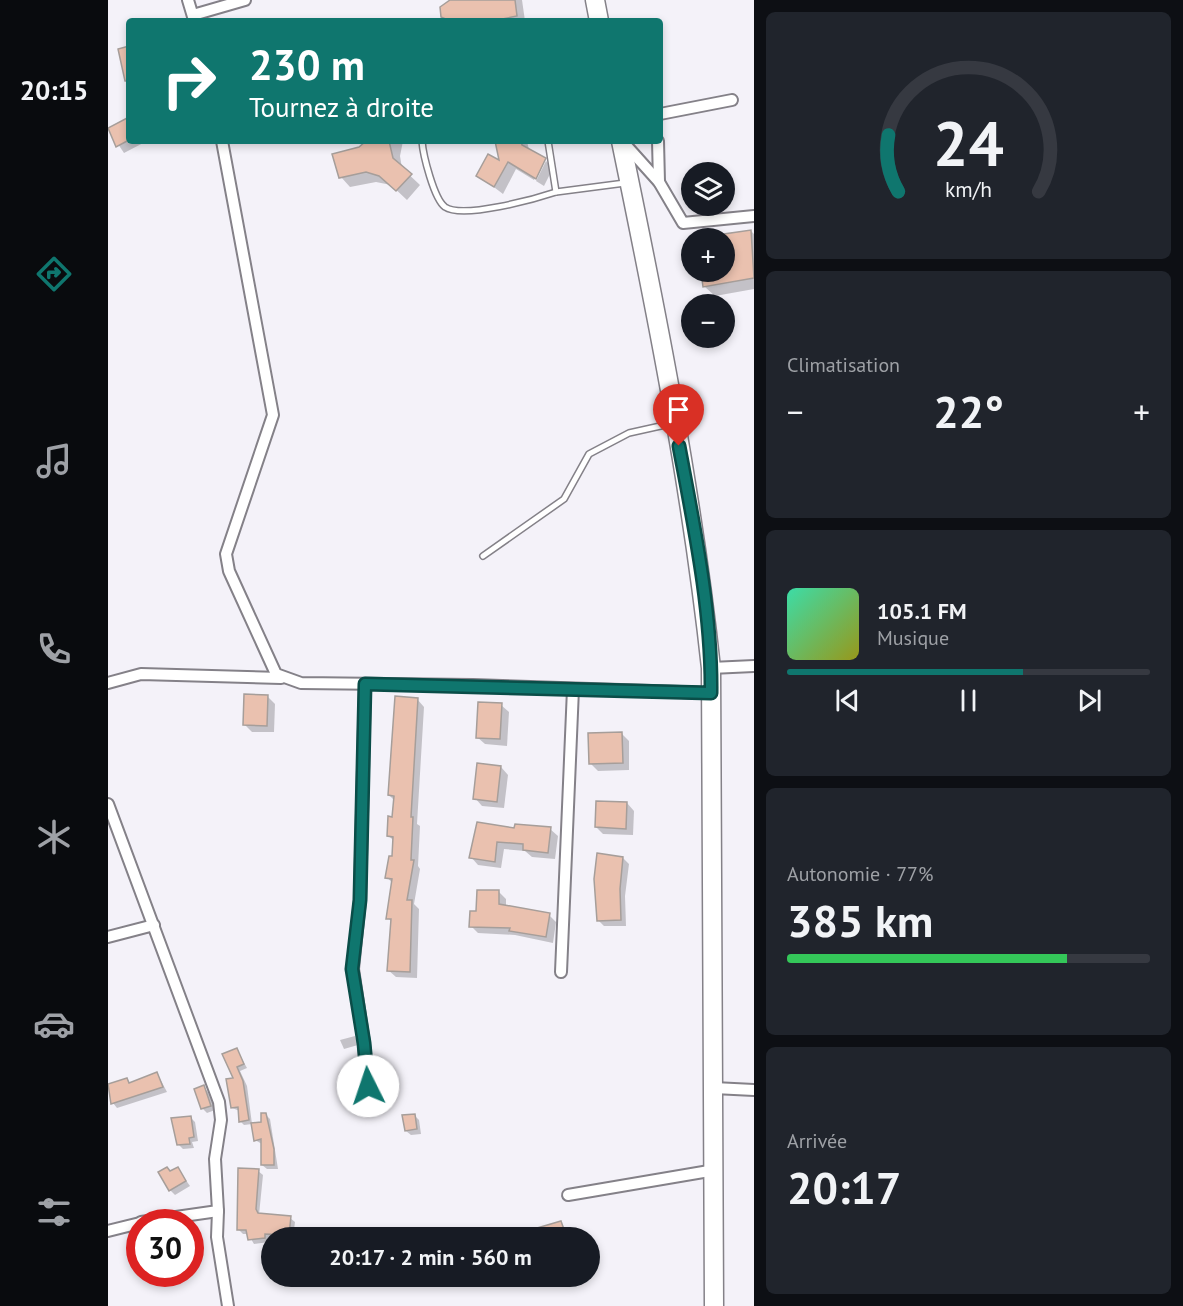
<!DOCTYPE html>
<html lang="fr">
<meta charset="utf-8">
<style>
:root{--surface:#171b24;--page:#20242c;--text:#f1f3f6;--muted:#9ea1a6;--line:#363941;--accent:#0f766e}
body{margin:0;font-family:"PT Sans",sans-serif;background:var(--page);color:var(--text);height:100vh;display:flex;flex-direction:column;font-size:22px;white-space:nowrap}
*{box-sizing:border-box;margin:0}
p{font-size:20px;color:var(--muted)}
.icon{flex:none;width:33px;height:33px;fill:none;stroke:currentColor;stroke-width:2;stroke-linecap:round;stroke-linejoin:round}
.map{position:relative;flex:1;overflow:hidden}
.details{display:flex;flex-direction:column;gap:12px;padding:12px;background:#0d0f14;width:429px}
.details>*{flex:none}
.top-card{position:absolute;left:18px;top:18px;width:537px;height:126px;border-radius:6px;box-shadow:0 3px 9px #0003;background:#0f766e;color:#fff;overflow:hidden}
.controls{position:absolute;left:573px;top:162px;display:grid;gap:12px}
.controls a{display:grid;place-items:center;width:54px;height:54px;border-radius:50%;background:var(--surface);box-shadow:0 3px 9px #0003;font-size:30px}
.speed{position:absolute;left:18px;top:1209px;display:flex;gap:12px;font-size:30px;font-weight:700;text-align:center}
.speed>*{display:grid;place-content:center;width:78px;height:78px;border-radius:50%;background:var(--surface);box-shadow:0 3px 9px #0003;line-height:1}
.speed .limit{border:9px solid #d22;background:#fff;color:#111}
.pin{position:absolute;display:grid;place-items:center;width:51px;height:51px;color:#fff;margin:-62px -26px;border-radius:50% 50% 50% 0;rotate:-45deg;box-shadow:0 0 6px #0007}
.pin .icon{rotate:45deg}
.me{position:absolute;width:66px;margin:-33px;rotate:356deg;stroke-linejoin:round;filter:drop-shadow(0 0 4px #0008)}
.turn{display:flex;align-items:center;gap:21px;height:126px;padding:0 24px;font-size:27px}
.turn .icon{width:78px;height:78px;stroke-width:2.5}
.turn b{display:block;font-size:42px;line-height:51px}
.big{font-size:45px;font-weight:700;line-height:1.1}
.details .tile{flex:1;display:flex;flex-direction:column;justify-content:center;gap:9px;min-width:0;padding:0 21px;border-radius:9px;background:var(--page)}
.details .dial{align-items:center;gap:0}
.dial svg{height:156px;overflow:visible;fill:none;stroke:var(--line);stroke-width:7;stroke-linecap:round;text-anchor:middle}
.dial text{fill:var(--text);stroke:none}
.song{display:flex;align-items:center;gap:18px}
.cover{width:72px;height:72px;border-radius:9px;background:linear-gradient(135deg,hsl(160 70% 55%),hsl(60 70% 35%))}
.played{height:6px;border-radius:3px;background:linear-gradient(90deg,var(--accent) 65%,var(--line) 65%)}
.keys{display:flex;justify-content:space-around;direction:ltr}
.heat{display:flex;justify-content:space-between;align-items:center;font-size:33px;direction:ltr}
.charge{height:9px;border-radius:4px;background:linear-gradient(90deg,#34c759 77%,var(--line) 0)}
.trip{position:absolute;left:153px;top:1227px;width:339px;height:60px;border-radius:30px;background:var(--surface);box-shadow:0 3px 9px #0003;font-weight:700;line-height:60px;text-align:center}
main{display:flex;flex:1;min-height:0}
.tabs{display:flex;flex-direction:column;width:108px;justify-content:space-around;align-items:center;background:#090b0e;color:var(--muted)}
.tabs .icon{width:42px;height:42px}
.tabs .selected{color:var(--accent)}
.tabs b{font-size:27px;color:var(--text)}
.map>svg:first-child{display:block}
.shadow{fill:#0003}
.building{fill:#eac1af;stroke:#a69e9a;stroke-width:1.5}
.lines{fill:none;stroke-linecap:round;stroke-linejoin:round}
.service-casing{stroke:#848188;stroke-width:8}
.minor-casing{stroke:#848188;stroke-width:14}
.primary-casing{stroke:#848188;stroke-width:21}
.service{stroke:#fff;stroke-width:5}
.minor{stroke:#fff;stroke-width:10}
.primary{stroke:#fff;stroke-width:18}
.route-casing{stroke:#0a4d48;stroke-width:15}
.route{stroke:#0f766e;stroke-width:10}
</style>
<main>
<nav class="tabs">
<b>20:15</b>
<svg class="icon selected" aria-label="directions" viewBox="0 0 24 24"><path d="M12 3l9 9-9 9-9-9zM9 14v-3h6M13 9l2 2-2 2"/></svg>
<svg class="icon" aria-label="music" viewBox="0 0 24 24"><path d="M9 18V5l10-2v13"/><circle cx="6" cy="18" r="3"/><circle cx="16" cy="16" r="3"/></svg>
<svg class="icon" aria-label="phone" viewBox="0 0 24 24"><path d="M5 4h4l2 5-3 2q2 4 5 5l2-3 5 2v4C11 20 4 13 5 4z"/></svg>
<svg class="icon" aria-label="climate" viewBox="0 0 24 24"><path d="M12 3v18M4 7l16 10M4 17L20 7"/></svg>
<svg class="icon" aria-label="car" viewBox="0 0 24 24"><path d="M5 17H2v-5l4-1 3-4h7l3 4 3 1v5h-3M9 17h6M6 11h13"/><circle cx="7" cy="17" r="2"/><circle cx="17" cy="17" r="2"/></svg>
<svg class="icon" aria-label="filters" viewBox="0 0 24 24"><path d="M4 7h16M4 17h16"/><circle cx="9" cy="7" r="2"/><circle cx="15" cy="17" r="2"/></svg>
</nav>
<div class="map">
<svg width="646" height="1306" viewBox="0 0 646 1306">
<rect width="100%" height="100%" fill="#f4f2f9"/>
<g class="shadow">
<polygon points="344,0 414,0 417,21 339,21 335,17"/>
<polygon points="21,118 21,141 39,141 16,153 0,129"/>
<polygon points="260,141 295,141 292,156 294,168 312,185 299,200 283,185 268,182 242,187 233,177"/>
<polygon points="389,141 419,141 421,150 437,160 426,180 408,169 395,194 370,175 393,163"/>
<polygon points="438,161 445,168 436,186 428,181"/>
<polygon points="643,231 646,234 646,289 607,296 597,287 594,272 616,272 616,238 600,238"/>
<polygon points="159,696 167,704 166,732 144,732 136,724"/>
<polygon points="309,699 316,707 309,824 312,826 310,866 312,869 306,904 311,909 309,978 288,977 280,970 285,923 280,918 285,884 279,877 285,858 286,841 281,836 287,801 281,795"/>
<polygon points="393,705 401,712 399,746 377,744 369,737"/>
<polygon points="513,733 521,741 521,770 490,771 483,764"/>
<polygon points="393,767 400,775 396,808 374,806 367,798"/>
<polygon points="519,803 526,811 525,835 495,834 488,827"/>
<polygon points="408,829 442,829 450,836 447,859 424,857 417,851 396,849 393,868 370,865 363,857"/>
<polygon points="515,858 521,864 517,896 518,926 496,926 490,920"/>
<polygon points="391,892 398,899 398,907 441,915 448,922 445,943 407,935 370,933 363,926"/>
<polygon points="247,1036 250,1045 236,1049 232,1040"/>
<polygon points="129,1050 139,1068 132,1071 139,1086 144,1124 136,1125 132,1121 132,1111 124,1108"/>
<polygon points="49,1073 59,1092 9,1108 5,1103 0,1085 19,1079 23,1084"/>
<polygon points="95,1087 100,1092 107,1110 99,1113 94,1108"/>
<polygon points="249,1096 256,1096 261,1101 260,1111 248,1110 243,1105 243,1099 249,1099"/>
<polygon points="157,1114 162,1119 170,1169 159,1169 154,1165 154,1144 147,1140"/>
<polygon points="306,1115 311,1120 313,1134 303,1135 298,1131 296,1116"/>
<polygon points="82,1117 87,1122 90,1141 84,1142 86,1148 75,1149 70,1144"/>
<polygon points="70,1169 82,1186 67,1195 62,1190"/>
<polygon points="150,1171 155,1175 151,1215 182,1218 187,1222 185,1238 160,1238 161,1242 146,1244 140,1234 135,1234 131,1230"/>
<polygon points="453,1223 463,1238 408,1238"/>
<polygon points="453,1276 477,1276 478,1280 462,1286"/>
</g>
<g class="building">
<polygon points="342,0 407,0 409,16 384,21 342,21 333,17 332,7"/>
<polygon points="21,46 21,81 17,81 10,49"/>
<polygon points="21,117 21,140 8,147 0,128"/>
<polygon points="258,141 281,141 285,158 304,174 288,191 271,176 258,172 231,178 224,154 251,147"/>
<polygon points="387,141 413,141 414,145 438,158 428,179 400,162 386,187 368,176 380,154 391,160"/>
<polygon points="643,230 646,278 595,287 593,272 616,272 616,234"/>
<polygon points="136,694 160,695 159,726 135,725"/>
<polygon points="287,696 310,698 303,817 305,817 303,860 306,860 299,900 304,900 302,972 279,971 283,919 278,919 284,879 277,878 281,856 284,856 285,837 279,836 280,816 284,817 286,796 280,795"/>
<polygon points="370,702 394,703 392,739 368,738"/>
<polygon points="514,732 515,763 481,764 480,733"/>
<polygon points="369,763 393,766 389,802 365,799"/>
<polygon points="488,801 519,802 518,829 487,827"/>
<polygon points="369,822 406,828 407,824 443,827 440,853 415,850 415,844 389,842 387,862 361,858"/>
<polygon points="489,853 515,857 512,889 513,920 489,921 486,879"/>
<polygon points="369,890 391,890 391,904 442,913 438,937 401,931 402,928 361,927 362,911 368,911"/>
<polygon points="129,1048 136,1064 129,1067 135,1081 141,1120 131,1122 130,1107 123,1108 118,1079 125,1078 114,1054"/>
<polygon points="49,1072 55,1087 3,1104 0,1084 19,1078 21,1083"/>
<polygon points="96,1085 103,1106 93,1109 86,1089"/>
<polygon points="153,1113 158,1113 166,1149 166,1165 153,1165 153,1139 146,1141 143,1123 153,1122"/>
<polygon points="307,1114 309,1129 297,1131 294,1115"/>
<polygon points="83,1116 86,1137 81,1138 82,1144 69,1145 63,1118"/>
<polygon points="59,1167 62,1171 70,1167 78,1181 61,1191 50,1172"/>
<polygon points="130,1168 151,1169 148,1209 150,1213 183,1216 181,1235 157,1234 157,1238 140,1240 138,1230 129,1230"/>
<polygon points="453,1221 459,1238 405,1238 405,1235"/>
</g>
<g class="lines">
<defs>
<g id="service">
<path d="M314,141c1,14 12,58 23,66 18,12 90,-8 111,-15l-8,-51"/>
<polyline points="448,192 517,183"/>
<polyline points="375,556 456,499 481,454 521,433 566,423"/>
</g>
<g id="minor">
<polyline points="80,0 86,20"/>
<polyline points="85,15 137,0"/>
<polyline points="552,114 624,100"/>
<polyline points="114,141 165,415 118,554 121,571 168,674 193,683 365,685 603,693"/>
<polyline points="550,141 551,182"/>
<polyline points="516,143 551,182 575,223 646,216"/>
<polyline points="603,668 646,666"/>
<polyline points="0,683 33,674 173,678"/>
<polyline points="257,684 252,900 245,969 256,1043 259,1086"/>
<polyline points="0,804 111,1102 113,1120 107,1159 110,1211 33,1222"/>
<polyline points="0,937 46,925"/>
<polyline points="453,972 465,689"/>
<polyline points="606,1088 646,1090"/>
<polyline points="460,1195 607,1170"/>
<polyline points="110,1211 109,1237 120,1306"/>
<polyline points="0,1231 32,1223"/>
</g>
<g id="primary">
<polyline points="487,0 491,21"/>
<path d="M513,141c36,174 71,350 90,527l3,638"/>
</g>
</defs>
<use href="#service" class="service-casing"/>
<use href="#minor" class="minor-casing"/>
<use href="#primary" class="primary-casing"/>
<use href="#service" class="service"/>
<use href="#minor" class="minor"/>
<use href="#primary" class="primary"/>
</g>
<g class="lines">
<defs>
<path id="route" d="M260,1086l-4,-43 -12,-74 8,-69 5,-216 346,9c1,-82 -17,-167 -32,-247"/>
</defs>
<use href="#route" class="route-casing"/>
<use href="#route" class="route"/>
</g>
</svg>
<div class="controls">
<a><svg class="icon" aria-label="layers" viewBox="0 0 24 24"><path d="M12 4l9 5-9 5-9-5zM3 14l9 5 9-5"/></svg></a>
<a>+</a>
<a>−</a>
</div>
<div class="speed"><div class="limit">30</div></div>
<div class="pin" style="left:571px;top:446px;background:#d93025"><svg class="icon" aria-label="arrive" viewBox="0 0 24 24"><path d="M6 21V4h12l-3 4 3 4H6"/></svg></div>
<svg class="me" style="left:260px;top:1086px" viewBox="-20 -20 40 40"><circle r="19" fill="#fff"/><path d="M0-13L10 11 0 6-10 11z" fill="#0f766e"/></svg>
<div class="trip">20:17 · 2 min · 560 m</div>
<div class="top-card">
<div class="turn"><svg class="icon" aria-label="right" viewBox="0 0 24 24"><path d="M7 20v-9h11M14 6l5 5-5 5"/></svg><div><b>230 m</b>Tournez à droite</div></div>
</div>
</div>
<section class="details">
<div class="tile dial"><svg viewBox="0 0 100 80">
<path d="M14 69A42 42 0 1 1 86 69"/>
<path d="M14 69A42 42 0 0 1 9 40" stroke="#0f766e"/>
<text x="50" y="56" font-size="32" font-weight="700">24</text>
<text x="50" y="72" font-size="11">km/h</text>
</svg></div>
<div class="tile"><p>Climatisation</p>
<div class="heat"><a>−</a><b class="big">22°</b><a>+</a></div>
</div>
<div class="tile">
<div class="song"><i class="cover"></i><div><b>105.1 FM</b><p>Musique</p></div></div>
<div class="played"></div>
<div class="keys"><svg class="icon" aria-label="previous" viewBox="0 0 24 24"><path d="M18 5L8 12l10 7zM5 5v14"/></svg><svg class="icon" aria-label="pause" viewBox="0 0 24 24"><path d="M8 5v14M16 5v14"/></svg><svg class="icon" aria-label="next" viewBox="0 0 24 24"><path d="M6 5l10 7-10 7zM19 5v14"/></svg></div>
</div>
<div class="tile"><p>Autonomie · 77%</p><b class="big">385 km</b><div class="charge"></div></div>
<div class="tile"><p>Arrivée</p><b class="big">20:17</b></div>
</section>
</main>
